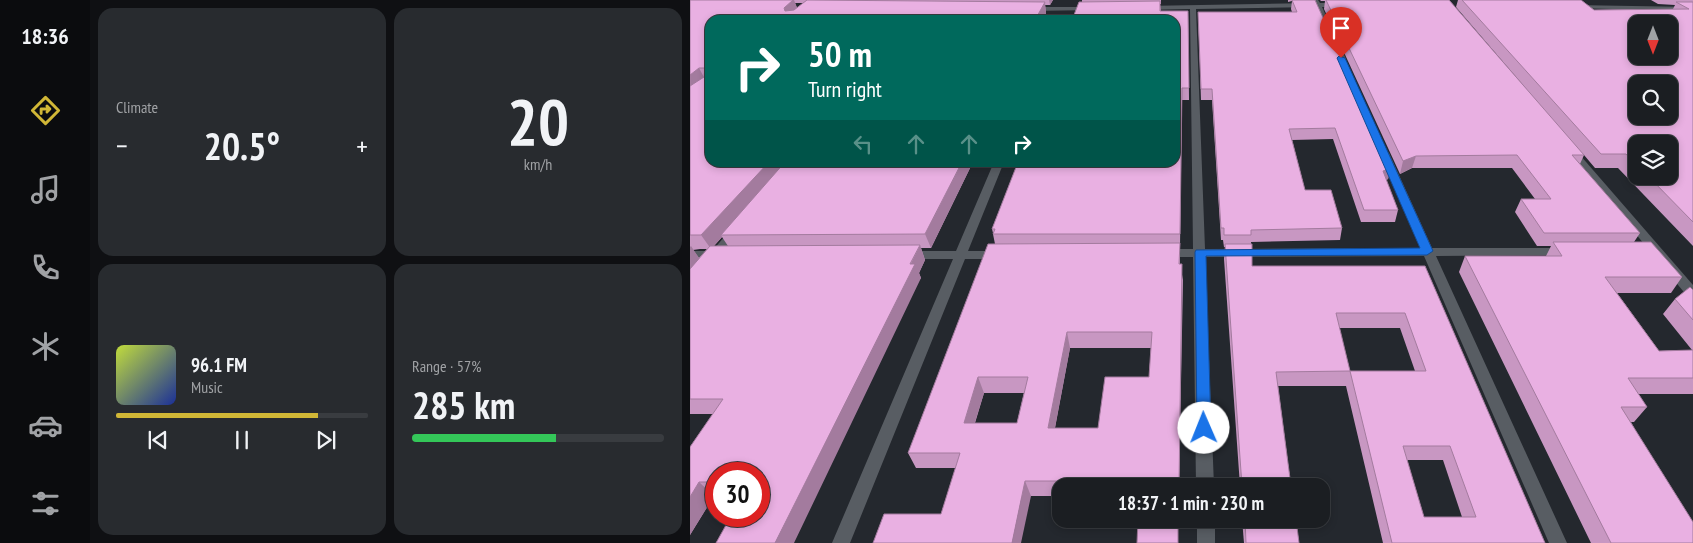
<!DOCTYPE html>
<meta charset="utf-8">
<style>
:root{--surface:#1b1e22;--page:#282b2f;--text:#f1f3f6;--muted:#a0a2a5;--line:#393c40;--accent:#d1b736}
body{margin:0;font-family:"PT Sans Narrow",sans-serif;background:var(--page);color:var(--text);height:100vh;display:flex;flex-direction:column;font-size:19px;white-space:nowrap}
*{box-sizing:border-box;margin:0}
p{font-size:16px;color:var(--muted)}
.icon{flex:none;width:28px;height:28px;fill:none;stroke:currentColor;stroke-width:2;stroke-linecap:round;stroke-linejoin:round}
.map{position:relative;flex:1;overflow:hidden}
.sheet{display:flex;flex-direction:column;gap:8px;padding:8px;background:#0f1013;width:600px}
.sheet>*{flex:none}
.banner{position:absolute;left:15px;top:15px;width:475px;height:152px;border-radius:15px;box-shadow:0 2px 8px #0003,0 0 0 1px var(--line);background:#00695c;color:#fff;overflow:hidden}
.needle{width:32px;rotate:180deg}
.controls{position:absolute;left:938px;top:15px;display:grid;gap:10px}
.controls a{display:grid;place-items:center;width:50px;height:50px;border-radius:10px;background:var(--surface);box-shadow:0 2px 8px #0003,0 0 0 1px var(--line);font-size:25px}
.speed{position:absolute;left:15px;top:462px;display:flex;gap:10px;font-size:25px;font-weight:700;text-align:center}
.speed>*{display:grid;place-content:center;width:65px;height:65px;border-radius:50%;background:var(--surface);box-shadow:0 2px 8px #0003,0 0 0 1px var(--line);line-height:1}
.speed .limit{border:8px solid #d22;background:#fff;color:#111}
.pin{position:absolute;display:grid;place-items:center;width:42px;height:42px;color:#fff;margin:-51px -21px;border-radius:50% 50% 50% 0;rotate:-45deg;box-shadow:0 0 5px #0007}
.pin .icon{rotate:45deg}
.me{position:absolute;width:55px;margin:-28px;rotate:359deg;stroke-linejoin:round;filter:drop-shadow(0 0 4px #0008)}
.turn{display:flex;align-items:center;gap:18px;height:105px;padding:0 20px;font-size:22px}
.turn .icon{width:65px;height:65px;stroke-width:2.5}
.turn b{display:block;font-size:35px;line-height:42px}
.lanes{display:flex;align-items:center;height:48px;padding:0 20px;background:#0003;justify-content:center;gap:25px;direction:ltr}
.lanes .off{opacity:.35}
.big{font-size:38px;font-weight:700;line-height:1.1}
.sheet .widget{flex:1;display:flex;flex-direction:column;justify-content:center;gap:8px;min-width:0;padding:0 18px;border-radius:15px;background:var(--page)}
.sheet .dial{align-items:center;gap:0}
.dial b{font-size:65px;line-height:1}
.song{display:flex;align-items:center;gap:15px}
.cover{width:60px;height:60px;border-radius:8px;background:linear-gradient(135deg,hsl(70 70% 55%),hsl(230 70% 35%))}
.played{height:5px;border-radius:2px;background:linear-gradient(90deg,var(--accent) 80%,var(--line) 80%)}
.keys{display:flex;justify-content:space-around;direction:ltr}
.heat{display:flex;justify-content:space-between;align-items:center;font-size:28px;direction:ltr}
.charge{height:8px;border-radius:4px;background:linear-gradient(90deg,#34c759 57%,var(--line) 0)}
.sheet .tiles{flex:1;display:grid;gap:8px;grid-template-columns:repeat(2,1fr)}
.trip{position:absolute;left:362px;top:478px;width:278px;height:50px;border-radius:15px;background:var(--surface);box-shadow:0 2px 8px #0003,0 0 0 1px var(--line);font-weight:700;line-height:50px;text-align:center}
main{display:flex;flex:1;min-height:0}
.tabs{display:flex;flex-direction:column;width:90px;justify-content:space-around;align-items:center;background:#0b0c0e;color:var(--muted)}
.tabs .icon{width:35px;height:35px}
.tabs .on{color:var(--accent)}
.tabs b{font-size:22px;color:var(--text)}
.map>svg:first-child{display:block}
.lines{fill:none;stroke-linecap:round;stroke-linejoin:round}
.minor{fill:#585d63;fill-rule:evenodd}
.wall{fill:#c897c2;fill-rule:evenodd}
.shaded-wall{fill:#a37b9e}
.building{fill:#e9b0e2;stroke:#a37b9e;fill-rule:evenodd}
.route{fill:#1a73e8;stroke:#114b97}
</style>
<main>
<nav class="tabs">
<b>18:36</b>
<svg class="icon on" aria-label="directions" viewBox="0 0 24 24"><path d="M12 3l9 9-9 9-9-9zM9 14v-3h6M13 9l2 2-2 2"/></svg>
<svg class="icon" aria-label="music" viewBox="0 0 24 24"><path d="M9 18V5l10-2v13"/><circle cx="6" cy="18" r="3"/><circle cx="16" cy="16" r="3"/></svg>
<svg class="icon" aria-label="phone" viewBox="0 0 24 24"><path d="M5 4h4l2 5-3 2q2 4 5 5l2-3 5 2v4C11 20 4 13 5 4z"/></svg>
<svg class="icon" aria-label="climate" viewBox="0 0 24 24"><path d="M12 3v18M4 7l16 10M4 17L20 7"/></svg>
<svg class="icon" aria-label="car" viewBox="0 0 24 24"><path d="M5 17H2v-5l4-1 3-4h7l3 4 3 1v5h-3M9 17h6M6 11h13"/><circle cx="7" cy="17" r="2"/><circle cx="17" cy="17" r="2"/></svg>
<svg class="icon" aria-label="filters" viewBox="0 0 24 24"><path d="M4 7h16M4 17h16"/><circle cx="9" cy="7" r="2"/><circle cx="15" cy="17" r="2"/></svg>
</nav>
<section class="sheet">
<div class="tiles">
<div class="widget"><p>Climate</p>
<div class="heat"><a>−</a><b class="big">20.5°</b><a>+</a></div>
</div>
<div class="widget dial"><b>20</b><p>km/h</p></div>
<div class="widget">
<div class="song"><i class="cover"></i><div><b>96.1 FM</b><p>Music</p></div></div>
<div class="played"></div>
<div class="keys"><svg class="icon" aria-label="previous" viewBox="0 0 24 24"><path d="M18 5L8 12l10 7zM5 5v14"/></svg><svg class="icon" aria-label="pause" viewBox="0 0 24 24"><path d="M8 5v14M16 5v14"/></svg><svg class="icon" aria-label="next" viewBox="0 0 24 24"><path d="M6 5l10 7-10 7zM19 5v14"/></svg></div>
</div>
<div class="widget"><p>Range · 57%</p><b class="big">285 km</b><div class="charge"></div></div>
</div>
</section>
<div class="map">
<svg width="1003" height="543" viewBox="0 0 1003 543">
<rect width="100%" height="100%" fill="#24282e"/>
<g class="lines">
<g class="minor">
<polygon points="622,0 628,0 630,3 651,3 654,5 651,7 632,7 656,59 655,61 648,59 625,7 506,9 515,249 730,248 689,153 694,150 699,153 742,248 877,248 879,251 873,255 746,256 877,543 859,543 734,256 515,257 524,486 506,486 503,257 473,257 467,253 473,249 503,249 500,9 453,10 450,8 453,6 623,3"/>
<polygon points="883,5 1003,7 1003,11 881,8 881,6"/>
<polygon points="403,7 406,9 405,10 341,11 338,9 341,7"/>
<polygon points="880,146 883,147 1003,285 1003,299 998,297 877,151 877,147"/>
<polygon points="304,162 314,162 278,251 311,251 317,255 311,259 275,259 160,543 142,543 263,259 216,259 210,255 216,251 266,251"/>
<polygon points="47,226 53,230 33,254 32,258 29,259 5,287 0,288 0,276 15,259 0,259 0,251 22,251 43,227"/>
<rect x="507" y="519" width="18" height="24"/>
</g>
</g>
<g class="wall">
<path d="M0,0h363l-3,5h-5l1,8 -3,7h-333v142h263l-42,86h-10l4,12 -6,13 2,5 -162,196h-43v22h-2l-24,39v-88l23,-33h-23zM105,3h8l-6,5zM32,237l6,9h-14zM10,249h7l-8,9 -6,-8z"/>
<path d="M392,0h79v4h-1l1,7h27l1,89h-7l-2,147v17l3,16 -4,206h-118v10h-30l-90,18 15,-46h-40l-8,-15 87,-209 -2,-10v-1l-1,-4 90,-227zM380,348h81l-2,29 -51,51h-43zM294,393h40l-7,30h-42z"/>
<path d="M598,0h27l76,168 -3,11 -2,1 12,30 -3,12h-34l-28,-83 -41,1 13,50 37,38 -2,12 -89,2 1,24h173l120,277h-162l-37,-157h-68l13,100h-51l-16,-227 1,-12h-1l-1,-7h-2l-9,-140h-11l-3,-88h94l-1,-3 1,-8 -4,1zM649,328h61l15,43h-65zM717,460h36l19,57h-38z"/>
<path d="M630,0h129l92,106 -85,-99 2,-7h123l13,10 79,-1 2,-4 -17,-1 -7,-4h42v246l-75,-78h-23l-11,-13 -4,9 60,69 -6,9 48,35 -11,16h-54l42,58 33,-1 -29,-36 12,-15 18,-9v104h-55l9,13 -13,15h-3l62,121h-102l-132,-271 6,-16h81l5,-10h-14l-22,-34 6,-13h14l-23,-31h-100l-12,6 -76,-165 1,-8h-4zM946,144l33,32h-33z"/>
<polygon points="552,519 606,519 609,543 554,543"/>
</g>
<g class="shaded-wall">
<polygon points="103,0 104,0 108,10 99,19 94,8"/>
<polygon points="359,0 363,0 360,5"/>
<polygon points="355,2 356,13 353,20 345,20"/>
<polygon points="9,68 16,81 0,93 0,75"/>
<polygon points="726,156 722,168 710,174 713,161"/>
<polygon points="79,162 99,162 31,235 32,237 21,249 11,235"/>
<polygon points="272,162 283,162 241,248 235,234"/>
<polygon points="701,168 698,179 690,183 693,171"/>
<polygon points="230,245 235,260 229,273 231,278 104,543 85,543"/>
<polygon points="1,246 11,261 0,274 0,247"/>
<polygon points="377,332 380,348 362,443 358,428"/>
<polygon points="288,377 294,393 280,438 274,423"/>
<polygon points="335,481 341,496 331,543 322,543"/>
<polygon points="9,482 24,496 0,535 0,497"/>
</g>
<g class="building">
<polygon points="0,0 103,0 94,8 95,11 104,10 117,0 355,2 345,20 20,20 20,162 79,162 11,235 0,235 0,86 14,77 15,68 9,68 0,75"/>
<polygon points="602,0 625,0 701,168 693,171 708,210 674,210 645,128 599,129 615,190 641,190 652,228 561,230 561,235 534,235 534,228 531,228 522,89 511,89 508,12 607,12"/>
<polygon points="636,0 759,0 894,155 882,155 950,233 854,233 831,199 861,199 827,155 726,156 713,161"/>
<path d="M772,0h119l13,10 95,-1 -13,-7h17v220l-45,-46h21v-32h-33v21l-10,-11h-25zM946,24h33v32h-33zM946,84h33v32h-33z"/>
<polygon points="470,1 470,11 498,11 499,88 492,88 490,234 303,234 305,229 302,229 328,162 485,162 485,20 382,20 389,2"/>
<polygon points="95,162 272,162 235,234 31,235"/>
<polygon points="863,242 961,242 992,277 915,277 969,351 1003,350 1003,378 938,378 957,407 931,407 1003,522 1003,543 921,543 775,256 872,256"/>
<path d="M490,243l-1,21h3l-3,222h-38v-5h-116l-13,62h-139l11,-29h57l19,-61h-52l80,-209zM377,332h85l-3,45h-44l-7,51h-50zM288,377h50l-11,46h-53z"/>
<path d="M535,244h27v22h173l120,277h-153l-42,-172 -74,1 15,114h-49zM646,313h69l21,58h-76zM713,446h47l26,71h-52z"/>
<polygon points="230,245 220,264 225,264 85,543 26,543 41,516 69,516 69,474 26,474 26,482 9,482 0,497 0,447 33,399 0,399 0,269 20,246"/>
<polygon points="1000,287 1003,290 1003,320 985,299"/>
<polygon points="448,519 488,519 488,543 447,543"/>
<polygon points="555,519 606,519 609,543 556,543"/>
</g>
<polygon class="route" points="649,56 655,58 743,251 737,255 516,256 521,428 519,432 514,434 509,432 507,428 505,252 506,250 730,248 647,58"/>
</svg>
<div class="controls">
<a><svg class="needle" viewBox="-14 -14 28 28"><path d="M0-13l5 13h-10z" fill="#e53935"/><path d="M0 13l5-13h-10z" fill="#a0a2a5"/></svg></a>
<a><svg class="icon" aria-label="search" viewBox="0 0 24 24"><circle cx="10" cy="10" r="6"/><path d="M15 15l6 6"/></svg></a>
<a><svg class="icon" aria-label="layers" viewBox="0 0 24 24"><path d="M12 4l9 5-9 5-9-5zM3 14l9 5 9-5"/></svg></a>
</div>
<div class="speed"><div class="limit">30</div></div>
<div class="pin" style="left:651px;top:58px;background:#d93025"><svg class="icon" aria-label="arrive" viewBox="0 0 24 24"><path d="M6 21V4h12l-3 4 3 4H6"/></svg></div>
<svg class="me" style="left:514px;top:428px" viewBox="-20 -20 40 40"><circle r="19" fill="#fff"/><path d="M0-13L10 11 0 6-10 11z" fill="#1a73e8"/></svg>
<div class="trip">18:37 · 1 min · 230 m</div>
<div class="banner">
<div class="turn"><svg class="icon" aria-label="right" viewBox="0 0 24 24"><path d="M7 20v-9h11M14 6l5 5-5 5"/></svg><div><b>50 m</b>Turn right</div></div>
<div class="lanes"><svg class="icon off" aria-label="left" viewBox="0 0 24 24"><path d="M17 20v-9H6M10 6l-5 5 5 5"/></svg><svg class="icon off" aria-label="ahead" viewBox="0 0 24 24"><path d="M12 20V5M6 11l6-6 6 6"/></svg><svg class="icon off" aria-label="ahead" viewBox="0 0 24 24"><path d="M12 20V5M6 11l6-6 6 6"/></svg><svg class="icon" aria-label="right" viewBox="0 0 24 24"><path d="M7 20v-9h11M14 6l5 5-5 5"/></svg></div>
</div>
</div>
</main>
